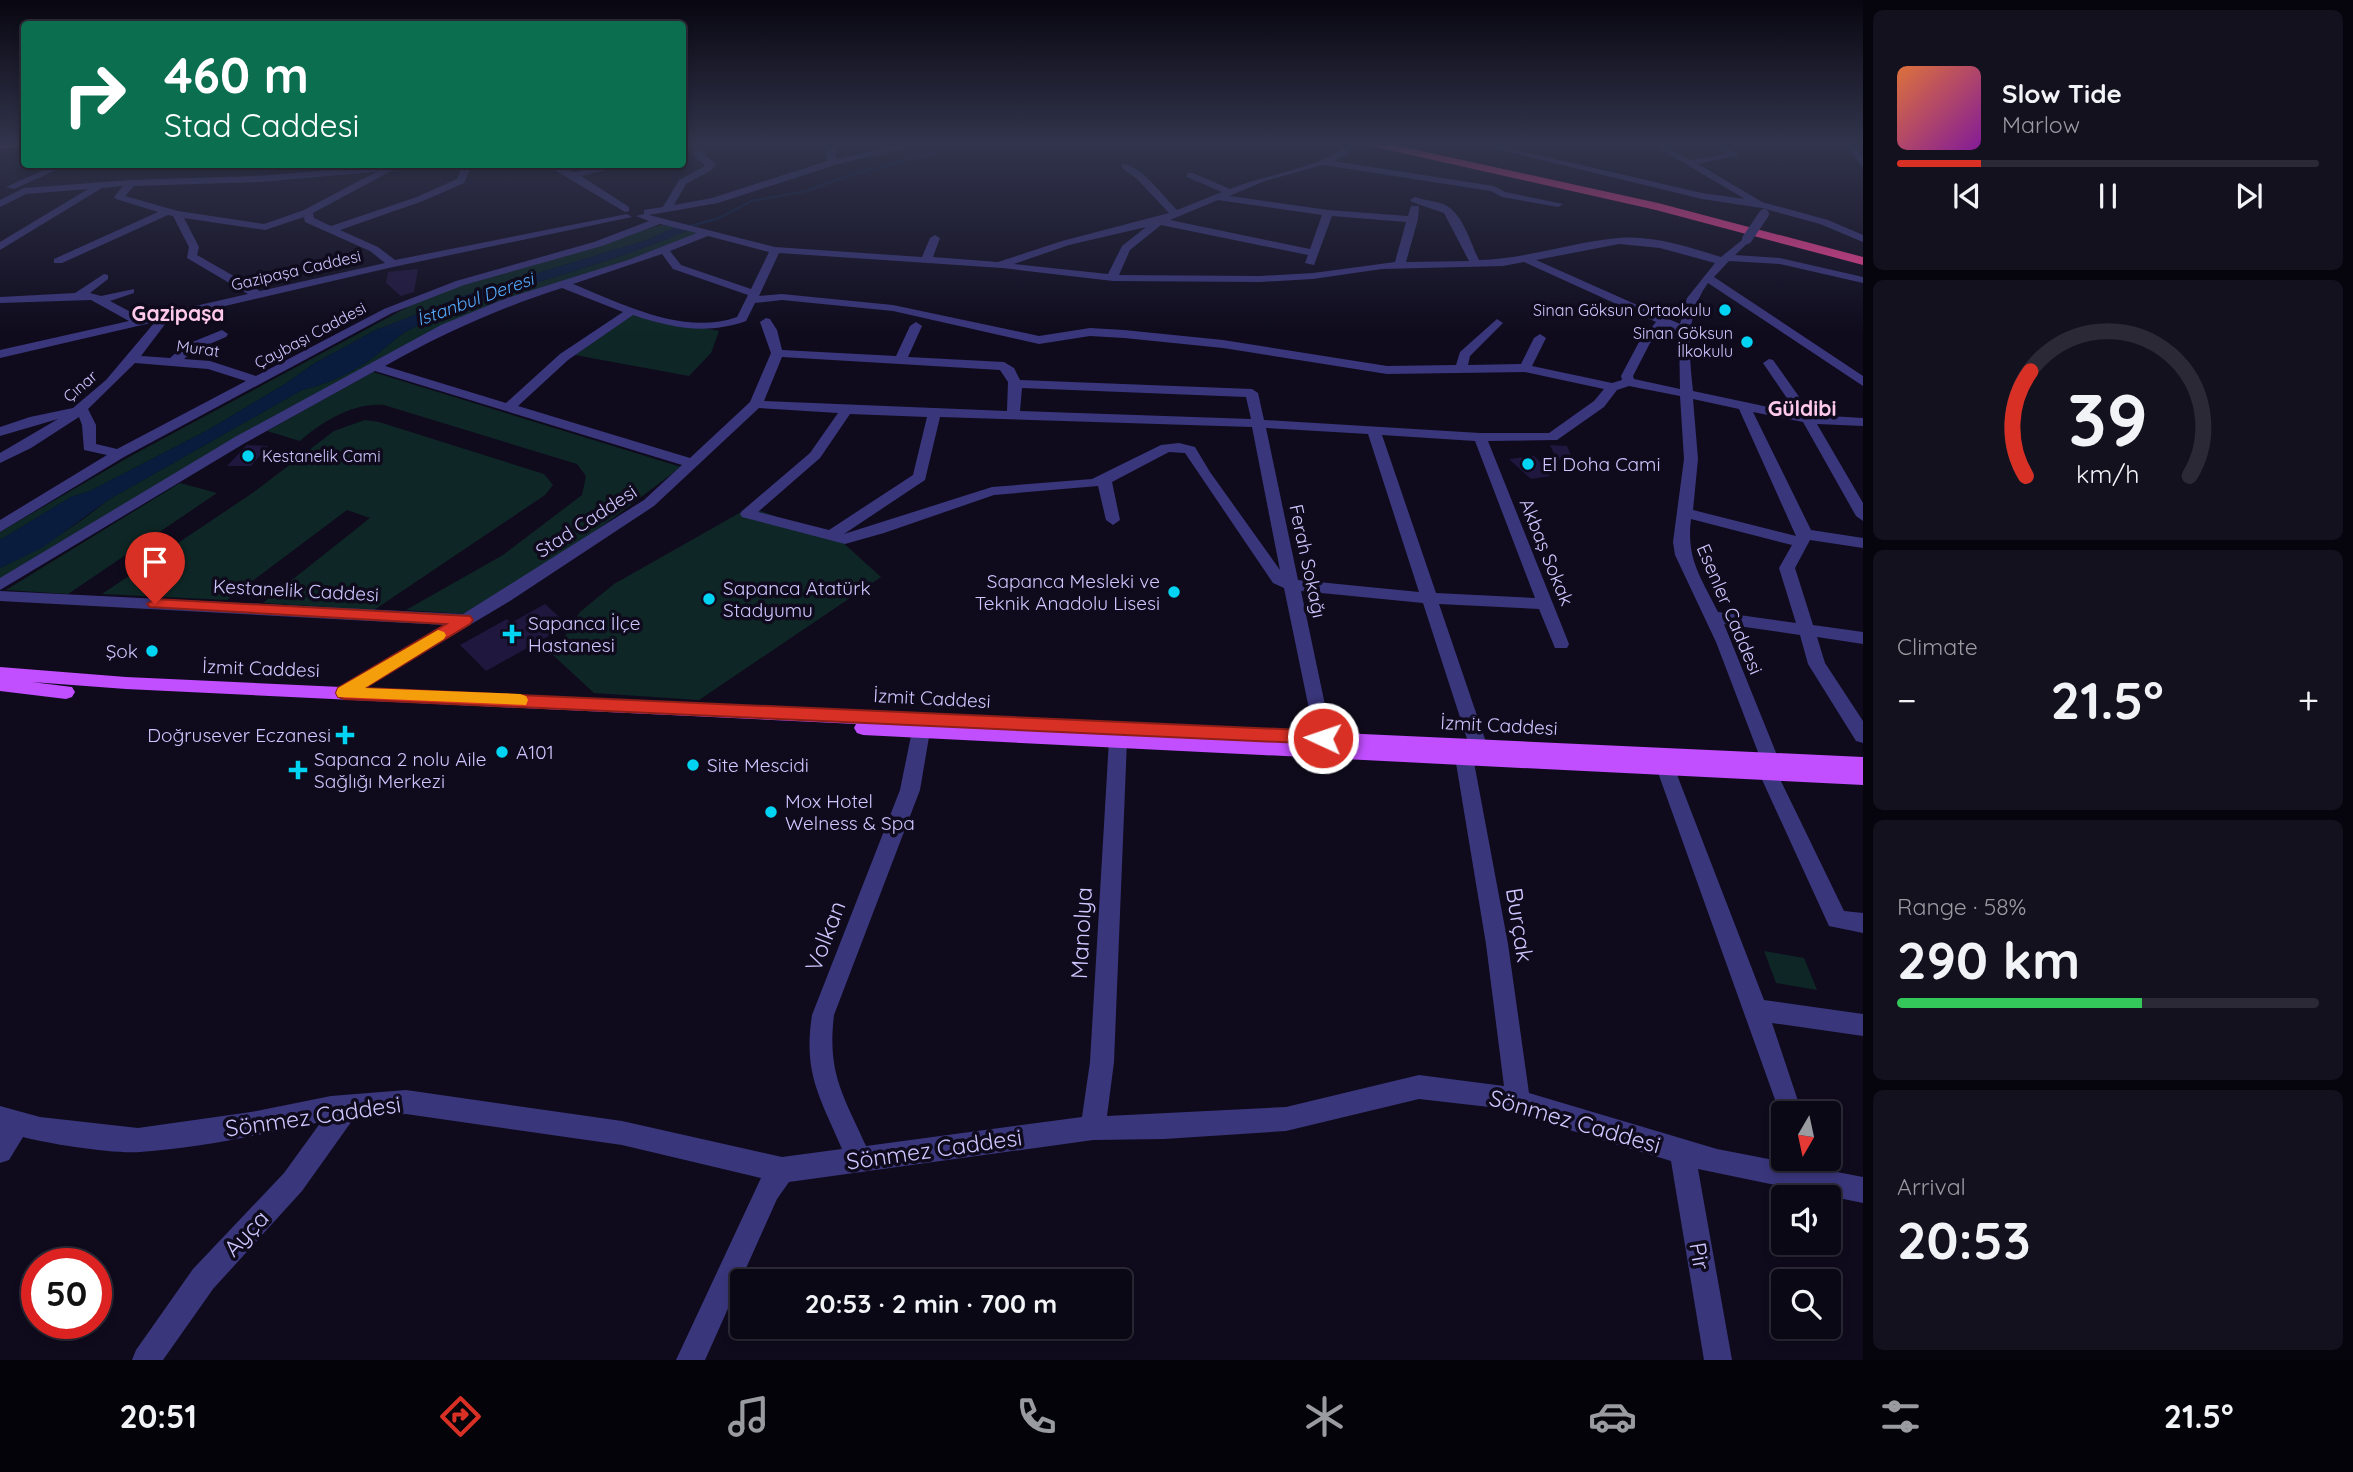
<!DOCTYPE html>
<meta charset="utf-8">
<style>
:root{--surface:#0b0816;--page:#14111f;--text:#f1f3f6;--muted:#9a9aa1;--line:#2b2935;--accent:#d93025}
body{margin:0;font-family:Quicksand,sans-serif;background:var(--page);color:var(--text);height:100vh;display:flex;flex-direction:column;font-size:26px;white-space:nowrap}
*{box-sizing:border-box;margin:0}
p{font-size:23px;color:var(--muted)}
.icon{flex:none;width:38px;height:38px;fill:none;stroke:currentColor;stroke-width:2;stroke-linecap:round;stroke-linejoin:round}
.map{position:relative;flex:1;overflow:hidden}
.side{display:flex;flex-direction:column;gap:10px;padding:10px;background:#06040c;width:490px}
.side>*{flex:none}
.hud{position:absolute;left:21px;top:21px;width:665px;height:147px;border-radius:7px;box-shadow:0 4px 10px #0003,0 0 0 2px var(--line);background:#0b6e4f;color:#fff;overflow:hidden}
.needle{width:46px;rotate:189deg}
.buttons{position:absolute;left:1771px;top:1101px;display:grid;gap:14px}
.buttons a{display:grid;place-items:center;width:70px;height:70px;border-radius:7px;background:var(--surface);box-shadow:0 4px 10px #0003,0 0 0 2px var(--line);font-size:35px}
.speed{position:absolute;left:21px;top:1248px;display:flex;gap:14px;font-size:35px;font-weight:700;text-align:center}
.speed>*{display:grid;place-content:center;width:91px;height:91px;border-radius:50%;background:var(--surface);box-shadow:0 4px 10px #0003,0 0 0 2px var(--line);line-height:1}
.speed .limit{border:10px solid #d22;background:#fff;color:#111}
.pin{position:absolute;display:grid;place-items:center;width:60px;height:60px;color:#fff;margin:-72px -30px;border-radius:50% 50% 50% 0;rotate:-45deg;box-shadow:0 0 7px #0007}
.pin .icon{rotate:45deg}
.me{position:absolute;width:77px;margin:-38px;rotate:273deg;stroke-linejoin:round;filter:drop-shadow(0 0 5px #0008)}
.turn{display:flex;align-items:center;gap:24px;height:147px;padding:0 28px;font-size:32px}
.turn .icon{width:91px;height:91px;stroke-width:2.5}
.turn b{display:block;font-size:49px;line-height:60px}
.big{font-size:52px;font-weight:700;line-height:1.1}
.side .tile{flex:1;display:flex;flex-direction:column;justify-content:center;gap:10px;min-width:0;padding:0 24px;border-radius:10px;background:var(--page)}
.side .dial{align-items:center;gap:0}
.dial svg{height:182px;overflow:visible;fill:none;stroke:var(--line);stroke-width:7;stroke-linecap:round;text-anchor:middle}
.dial text{fill:var(--text);stroke:none}
.song{display:flex;align-items:center;gap:21px}
.cover{width:84px;height:84px;border-radius:10px;background:linear-gradient(135deg,hsl(20 70% 55%),hsl(290 70% 35%))}
.played{height:7px;border-radius:4px;background:linear-gradient(90deg,var(--accent) 20%,var(--line) 20%)}
.keys{display:flex;justify-content:space-around;direction:ltr}
.heat{display:flex;justify-content:space-between;align-items:center;font-size:38px;direction:ltr}
.charge{height:10px;border-radius:5px;background:linear-gradient(90deg,#34c759 58%,var(--line) 0)}
.trip{position:absolute;left:730px;top:1269px;width:402px;height:70px;border-radius:7px;background:var(--surface);box-shadow:0 4px 10px #0003,0 0 0 2px var(--line);font-weight:700;line-height:70px;text-align:center}
.menu{display:flex;height:112px;justify-content:space-around;align-items:center;background:#040309;color:var(--muted)}
.menu .icon{width:49px;height:49px}
.menu .selected{color:var(--accent)}
.menu b{font-size:32px;color:var(--text)}
main{display:flex;flex:1;min-height:0}
.map>svg:first-child{display:block}
.green{fill:#0e2726}
.water{fill:#0a1c3d}
.lines{fill:none;stroke-linecap:round;stroke-linejoin:round}
.stream{stroke:#0a1c3d;stroke-width:2.5}
.building{fill:#20173e}
.minor{fill:#3a367c;fill-rule:evenodd}
.major{fill:#c14eff;fill-rule:evenodd}
.highway{fill:#ff4298;fill-rule:evenodd}
.minor-bridge{stroke:#3a367c;stroke-width:10}
.route{fill:#d93025;stroke:#8d1f18;stroke-width:2}
.slow{fill:#f59e0b}
.poi-dot{fill:#00d4f2;stroke:#0f0b1d;stroke-width:2.5}
.labels{text-anchor:middle;dominant-baseline:central;stroke-width:7;stroke-linejoin:round;paint-order:stroke}
.far-street-label{font-size:16px;fill:#cfc7ff;stroke:#0f0b1d}
.far-poi-label{font-size:16px;fill:#cfc7ff;stroke:#0f0b1d;text-anchor:end}
.far-water-label{font-size:18px;font-style:italic;fill:#55acff;stroke:#0f0b1d}
.poi-label{font-size:19px;fill:#cfc7ff;stroke:#0f0b1d;text-anchor:start}
.street-label{font-size:19px;fill:#cfc7ff;stroke:#0f0b1d}
.far-district-label{font-size:21px;font-weight:bold;fill:#ffc9ea;stroke:#0f0b1d}
.near-street-label{font-size:23px;fill:#cfc7ff;stroke:#0f0b1d}
</style>
<main>
<div class="map">
<svg width="1863" height="1360" viewBox="0 0 1863 1360">
<rect width="100%" height="100%" fill="#0f0b1d"/>
<g class="green">
<polygon points="661,225 678,226 647,240 469,294 376,330 315,363 285,384 208,430 90,491 71,497 0,540 0,532 129,457 447,286"/>
<path d="M689,230l14,4 -261,91 -442,258v-15c39,-19 74,-40 108,-68l194,-110c23,-5 49,-17 68,-30 14,-10 27,-25 43,-32 89,-41 186,-59 276,-98z"/>
<polygon points="634,314 719,331 711,353 689,376 575,355"/>
<path d="M373,372l308,95 -96,72 -118,75 -61,-4 97,-55 79,-60 4,-19 -9,-12 -193,-59c-30,-3 -63,17 -84,36l-33,-10z"/>
<polygon points="365,420 379,422 544,474 553,485 545,495 374,610 263,603 370,518 347,510 227,600 102,594 254,492 334,431"/>
<polygon points="180,483 217,493 68,594 6,590"/>
<polygon points="750,507 840,540 881,577 699,700 594,693 553,655 580,612 614,584"/>
<polygon points="1764,951 1804,958 1817,990 1776,983"/>
</g>
<path class="water" d="M678,226l11,4c-90,39 -187,57 -276,98 -16,7 -29,22 -43,32 -19,13 -45,25 -68,30l-194,110 -66,48 -42,20v-28l71,-43 19,-6 118,-61 77,-46 30,-21 61,-33 93,-36 178,-54z"/>
<g class="lines">
<polyline class="stream" points="687,227 719,218 752,201 806,191 848,176 950,148 992,143"/>
</g>
<g class="building">
<polygon points="418,269 414,292 401,296 386,283 388,272"/>
<polygon points="247,445 268,446 251,466 227,466"/>
<polygon points="1550,445 1567,446 1573,460 1556,458"/>
<polygon points="1534,456 1549,471 1545,471 1550,476 1531,479 1509,459"/>
<polygon points="545,604 568,625 486,671 460,645 507,619 511,623"/>
</g>
<g class="lines">
<g class="minor">
<path d="M822,143h8l6,7v9l73,-16h15l-89,22 -117,38 -69,12 126,32 147,10 8,-19 5,-3 5,3 -7,19 65,5 64,-21 107,-28 -32,-34 -15,-11v-4c17,-1 43,34 55,46l45,-18 -35,-15v-4h6l37,16c38,-16 88,-19 120,-46h9l-14,13 -12,5 161,25 11,6 58,12 -5,3 -56,-10 -11,-6 -168,-26 -58,16 -36,15 99,14 80,6 3,-10h8l-1,13 -12,43 63,-1 -25,-48 -32,-11 -2,-2 5,-3c9,3 19,4 28,7 20,8 27,39 36,56 48,-1 92,-18 140,-22 33,-3 70,9 102,19l26,-21 5,3 -17,16 45,3 83,19v6l-83,-19 -51,-3 -15,16 149,99v10l-155,-103c-23,31 -19,71 -15,108l104,22 -34,-50 6,-4 4,1 39,55 51,3v8l-46,-2 46,79v18l-7,-5 -53,-94 -50,-10 58,118 52,8v10l-53,-8 -15,28 18,57 50,7v12l-46,-7 8,26 38,58v22l-7,-2 -48,-77 -8,-29 -76,-11 55,136 -7,7 5,6 67,138 19,2v20l-34,-7 -70,-153 7,-7 -5,-6 -45,-118 -41,-87 -2,-13 11,-83 -4,-63 -51,-10 -12,4 -13,17 -47,33 -69,1 81,203 -2,4h-12l-16,-39 -100,-5 48,141 -2,5 -7,2 -7,-2 -2,-5 -46,-142 -122,-12 31,147 -2,5h-14l-32,-155 -11,-5 -88,-130 -16,-1 -57,30 8,38 -7,5 -7,-5 -8,-34 -104,9 -110,38 -39,11 -103,-27 -2,-3 2,-3 68,-58 28,-40 -79,-5 -105,98 -144,95 -166,99 -6,-2 -3,-5 3,-5 107,-63 -445,-24v-10l463,23 181,-114 38,-35 -307,-94 -130,72 -245,147v-12l235,-141 206,-112 63,-26 124,-39 69,-27 -37,-9 -58,22 -138,39 -72,28 -268,144 -124,75v-12l107,-65 -23,-5 -2,-25 -3,-8 -48,31 -31,15v-10l58,-34 -58,17v-9l30,-10 43,-9 33,-28 49,-58 -155,36v-8l129,-29 -38,-21 -91,3v-6l75,-4 29,-19 4,1v4l-18,14 11,3 33,-7v4l-24,8 32,17 106,-24 -61,-36 2,-11 -16,-31 -5,-1 -106,48h-8v-4l104,-47 -42,-13 -2,-2 9,-11 -21,2 -102,62v-8l88,-53 -62,5 -26,13v-7l24,-12 107,-8 128,-4 140,-12h43l-51,7 -78,42 1,5 17,8 86,-29 40,-18 5,-13 -2,-2h97l17,8 38,-8h21l-52,12 48,31v4l-4,1 -72,-43 -82,-2 -7,16 -41,18 -83,29 38,17 17,13 232,-46 5,3 -239,50 -224,52 -28,37 29,2 15,-13 37,-15 6,4 -2,3 -33,14 -9,8 26,2 46,15 128,-67 72,-28 138,-39 55,-21 -13,-5 8,-2v-4l19,-3 16,-27 26,-14 -12,-12v-4h6l17,14 -4,6 -26,14 -12,21 38,-7 115,-37 -1,-11zM376,172l-72,38 -40,14 -86,-13 -53,-15 9,-10 125,-4zM1218,200l104,15 -12,34 -140,-29zM1332,216l74,6 -11,40 -82,11 -53,3 -141,-1 11,-25 31,-25 147,30 -3,8 9,2zM304,217l1,5 65,29 15,12 -125,28 -63,-36 2,-8 -15,-29 81,12zM1146,227l-24,19 -14,28 -94,-10 55,-19zM708,236l61,16 -18,37 -70,-24 -11,-14zM1619,244l41,4 55,15 -28,35 -7,26 -144,-64zM779,253l223,15 111,13 147,1 53,-3 69,-10 121,-3 21,-4 132,60 -17,20 -18,34 1,4 -10,3 -80,-17 14,-28 -6,-4 -6,4 -13,26 -53,1 2,-9 33,-33 -6,-4 -37,33 -4,13 -69,1 -164,-26 -99,-10 -34,-2 -51,8 -146,-31 -111,-11 -23,2zM662,254l11,15 75,26 -11,22c-54,19 -114,-13 -164,-33zM562,288l61,24 -63,42 -54,49 -121,-37c57,-32 114,-58 177,-78zM782,300l111,11 146,33 51,-8 34,2 99,10 164,26 138,-2 79,17 -10,12 -45,32h-69l-216,-13 -6,-27 -6,-4 -232,-9 -6,-12 -10,-6 -96,-5 14,-31 -6,-4 -6,4 -14,30 -114,-6 -5,-20 -7,-11 -4,-1 -6,4 11,31 -21,49 -60,56 -172,-52 50,-46 65,-45c39,13 74,20 113,6l9,-18zM1665,327l14,6 1,56 -46,-10 -1,-3 17,-33zM782,357l218,13 8,12 -1,29 -243,-10zM135,363l73,6 38,12 -129,68 -21,-5v-19l-8,-16zM1022,388l224,9 5,22 -231,-8zM1693,399l46,10 57,127 -103,-26 5,-51zM850,414l77,3 -14,58 -84,55 -71,-18 62,-54zM940,417l312,10 28,143 -70,-98 -15,-25 -16,-4 -18,2 -69,34 -100,8 -148,47 81,-54zM1266,428l102,6 51,158 -121,-12zM1382,435l93,6 60,157 -99,-5zM1691,519l101,26 -13,23 17,55 -78,-11c-17,-35 -32,-53 -27,-93z"/>
<polygon points="1471,143 1486,143 1702,193 1745,199 1650,143 1660,143 1690,160 1726,154 1709,143 1719,143 1740,155 1698,164 1762,202 1828,220 1863,235 1863,242 1820,224 1762,208 1702,199"/>
<polygon points="1844,143 1852,143 1863,157 1863,167"/>
<polygon points="57,164 70,164 14,189 6,187"/>
<path d="M921,724l6,2 3,5 -10,59 -86,225c-7,58 9,80 32,131l216,-29 8,-55 19,-322 2,-5h14l2,5 -13,322 -7,54 179,-9 133,-32 85,11 -18,-142 -31,-187 2,-5 7,-2 7,2 2,5 35,187 21,149 188,56 77,15 -1,-6h25l3,11 42,8v26l-165,-34 34,191h-28l-33,-199 -173,-53 -79,-9 -133,32 -122,8 -71,1 -304,42 -12,17 -72,161h-29l85,-182 -139,-33 -216,-31 -52,4 -52,73 -89,98 -50,71h-31l4,-10 57,-81 91,-96 37,-51c-59,12 -120,26 -181,30 -27,2 -91,-8 -117,-15l-14,23 -9,3v-57l40,11 98,11 113,-16 80,-16 75,-6 216,31 160,36 60,-8c-22,-52 -39,-75 -30,-134l88,-225 12,-59 3,-5z"/>
<polygon points="1665,760 1672,762 1674,767 1764,1000 1863,1014 1863,1036 1772,1023 1802,1113 1783,1113 1783,1122 1656,767 1658,762"/>
</g>
<polygon class="major" points="0,667 126,677 1863,757 1863,785 863,735 857,733 854,728 856,724 126,689 32,682 72,687 75,692 72,697 66,699 0,691"/>
<g class="highway">
<polygon points="0,143 24,143 24,146 0,149"/>
<polygon points="1366,143 1385,143 1658,203 1863,257 1863,265 1656,210 1371,146"/>
</g>
<polyline class="minor-bridge" points="1747,239 1764,214"/>
</g>
<linearGradient id="sky" x2="0" y2="1"><stop stop-color="#080610"/><stop offset="0.43" stop-color="#31344c"/><stop offset="1" stop-color="#31344c" stop-opacity="0"/></linearGradient>
<rect width="1863" height="333" fill="url(#sky)"/>
<polygon class="route" points="155,599 470,616 473,620 470,624 365,688 1323,731 1329,733 1331,738 1329,742 1323,744 344,699 338,697 336,693 338,688 446,624 150,607 147,604"/>
<polygon class="slow" points="438,630 444,632 446,635 444,639 365,688 520,694 526,696 528,700 526,705 338,697 336,693 338,688"/>
<g class="poi-dot">
<circle cx="1725" cy="310" r="7"/>
<circle cx="1747" cy="342" r="7"/>
<circle cx="248" cy="456" r="7"/>
<circle cx="1528" cy="464" r="7"/>
<circle cx="1174" cy="592" r="7"/>
<circle cx="709" cy="599" r="7"/>
<path d="M508.5 623.5h7v7h7v7h-7v7h-7v-7h-7v-7h7z"/>
<circle cx="152" cy="651" r="7"/>
<path d="M341.5 724.5h7v7h7v7h-7v7h-7v-7h-7v-7h7z"/>
<circle cx="502" cy="752" r="7"/>
<circle cx="693" cy="765" r="7"/>
<path d="M294.5 759.5h7v7h7v7h-7v7h-7v-7h-7v-7h7z"/>
<circle cx="771" cy="812" r="7"/>
</g>
<g class="labels">
<g class="far-street-label">
<text transform="translate(296 270) rotate(-13)">Gazipaşa Caddesi</text>
<text transform="translate(310 335) rotate(-28)">Çaybaşı Caddesi</text>
<text transform="translate(198 348) rotate(8)">Murat</text>
<text transform="translate(80 386) rotate(-41)">Çınar</text>
</g>
<g class="far-poi-label">
<text x="1711" y="310">Sinan Göksun Ortaokulu</text>
<text x="1733" y="333">Sinan Göksun<tspan x="1733" dy="18">İlkokulu</tspan></text>
<text x="262" y="456" text-anchor="start">Kestanelik Cami</text>
</g>
<g class="far-water-label">
<text transform="translate(475 299) rotate(-20)">İstanbul Deresi</text>
</g>
<g class="poi-label">
<text x="1542" y="464">El Doha Cami</text>
<text x="1160" y="581" text-anchor="end">Sapanca Mesleki ve<tspan x="1160" dy="22">Teknik Anadolu Lisesi</tspan></text>
<text x="723" y="588">Sapanca Atatürk<tspan x="723" dy="22">Stadyumu</tspan></text>
<text x="528" y="623">Sapanca İlçe<tspan x="528" dy="22">Hastanesi</tspan></text>
<text x="138" y="651" text-anchor="end">Şok</text>
<text x="331" y="735" text-anchor="end">Doğrusever Eczanesi</text>
<text x="516" y="752">A101</text>
<text x="314" y="759">Sapanca 2 nolu Aile<tspan x="314" dy="22">Sağlığı Merkezi</tspan></text>
<text x="707" y="765">Site Mescidi</text>
<text x="785" y="801">Mox Hotel<tspan x="785" dy="22">Welness &amp; Spa</tspan></text>
</g>
<g class="street-label">
<text transform="translate(586 521) rotate(-33)">Stad Caddesi</text>
<text transform="translate(1547 552) rotate(68)">Akbaş Sokak</text>
<text transform="translate(1308 561) rotate(78)">Ferah Sokağı</text>
<text transform="translate(296 590) rotate(3)">Kestanelik Caddesi</text>
<text transform="translate(1730 609) rotate(67)">Esenler Caddesi</text>
<text transform="translate(261 668) rotate(2)">İzmit Caddesi</text>
<text transform="translate(932 698) rotate(3)">İzmit Caddesi</text>
<text transform="translate(1499 725) rotate(3)">İzmit Caddesi</text>
</g>
<g class="far-district-label">
<text x="178" y="313">Gazipaşa</text>
<text x="1802" y="408">Güldibi</text>
</g>
<g class="near-street-label">
<text transform="translate(1520 925) rotate(81)">Burçak</text>
<text transform="translate(1081 933) rotate(-87)">Manolya</text>
<text transform="translate(825 936) rotate(-69)">Volkan</text>
<text transform="translate(313 1116) rotate(-8)">Sönmez Caddesi</text>
<text transform="translate(1575 1121) rotate(16)">Sönmez Caddesi</text>
<text transform="translate(934 1149) rotate(-8)">Sönmez Caddesi</text>
<text transform="translate(246 1233) rotate(-47)">Ayça</text>
<text transform="translate(1700 1256) rotate(80)">Pir</text>
</g>
</g>
</svg>
<div class="buttons">
<a><svg class="needle" viewBox="-14 -14 28 28"><path d="M0-13l5 13h-10z" fill="#e53935"/><path d="M0 13l5-13h-10z" fill="#9a9aa1"/></svg></a>
<a><svg class="icon" aria-label="sound" viewBox="0 0 24 24"><path d="M4 9h4l5-4v14l-5-4H4zM17 9q2 3 0 6"/></svg></a>
<a><svg class="icon" aria-label="search" viewBox="0 0 24 24"><circle cx="10" cy="10" r="6"/><path d="M15 15l6 6"/></svg></a>
</div>
<div class="speed"><div class="limit">50</div></div>
<div class="pin" style="left:155px;top:604px;background:#d93025"><svg class="icon" aria-label="arrive" viewBox="0 0 24 24"><path d="M6 21V4h12l-3 4 3 4H6"/></svg></div>
<svg class="me" style="left:1323px;top:738px" viewBox="-20 -20 40 40"><circle r="17" fill="#d93025" stroke="#fff" stroke-width="3"/><path d="M0-11L8 9 0 5-8 9z" fill="#fff"/></svg>
<div class="trip">20:53 · 2 min · 700 m</div>
<div class="hud">
<div class="turn"><svg class="icon" aria-label="right" viewBox="0 0 24 24"><path d="M7 20v-9h11M14 6l5 5-5 5"/></svg><div><b>460 m</b>Stad Caddesi</div></div>
</div>
</div>
<section class="side">
<div class="tile">
<div class="song"><i class="cover"></i><div><b>Slow Tide</b><p>Marlow</p></div></div>
<div class="played"></div>
<div class="keys"><svg class="icon" aria-label="previous" viewBox="0 0 24 24"><path d="M18 5L8 12l10 7zM5 5v14"/></svg><svg class="icon" aria-label="pause" viewBox="0 0 24 24"><path d="M8 5v14M16 5v14"/></svg><svg class="icon" aria-label="next" viewBox="0 0 24 24"><path d="M6 5l10 7-10 7zM19 5v14"/></svg></div>
</div>
<div class="tile dial"><svg viewBox="0 0 100 80">
<path d="M14 69A42 42 0 1 1 86 69"/>
<path d="M14 69A42 42 0 0 1 16 23" stroke="#d93025"/>
<text x="50" y="56" font-size="32" font-weight="700">39</text>
<text x="50" y="72" font-size="11">km/h</text>
</svg></div>
<div class="tile"><p>Climate</p>
<div class="heat"><a>−</a><b class="big">21.5°</b><a>+</a></div>
</div>
<div class="tile"><p>Range · 58%</p><b class="big">290 km</b><div class="charge"></div></div>
<div class="tile"><p>Arrival</p><b class="big">20:53</b></div>
</section>
</main>
<nav class="menu">
<b>20:51</b>
<svg class="icon selected" aria-label="directions" viewBox="0 0 24 24"><path d="M12 3l9 9-9 9-9-9zM9 14v-3h6M13 9l2 2-2 2"/></svg>
<svg class="icon" aria-label="music" viewBox="0 0 24 24"><path d="M9 18V5l10-2v13"/><circle cx="6" cy="18" r="3"/><circle cx="16" cy="16" r="3"/></svg>
<svg class="icon" aria-label="phone" viewBox="0 0 24 24"><path d="M5 4h4l2 5-3 2q2 4 5 5l2-3 5 2v4C11 20 4 13 5 4z"/></svg>
<svg class="icon" aria-label="climate" viewBox="0 0 24 24"><path d="M12 3v18M4 7l16 10M4 17L20 7"/></svg>
<svg class="icon" aria-label="car" viewBox="0 0 24 24"><path d="M5 17H2v-5l4-1 3-4h7l3 4 3 1v5h-3M9 17h6M6 11h13"/><circle cx="7" cy="17" r="2"/><circle cx="17" cy="17" r="2"/></svg>
<svg class="icon" aria-label="filters" viewBox="0 0 24 24"><path d="M4 7h16M4 17h16"/><circle cx="9" cy="7" r="2"/><circle cx="15" cy="17" r="2"/></svg>
<b>21.5°</b>
</nav>
